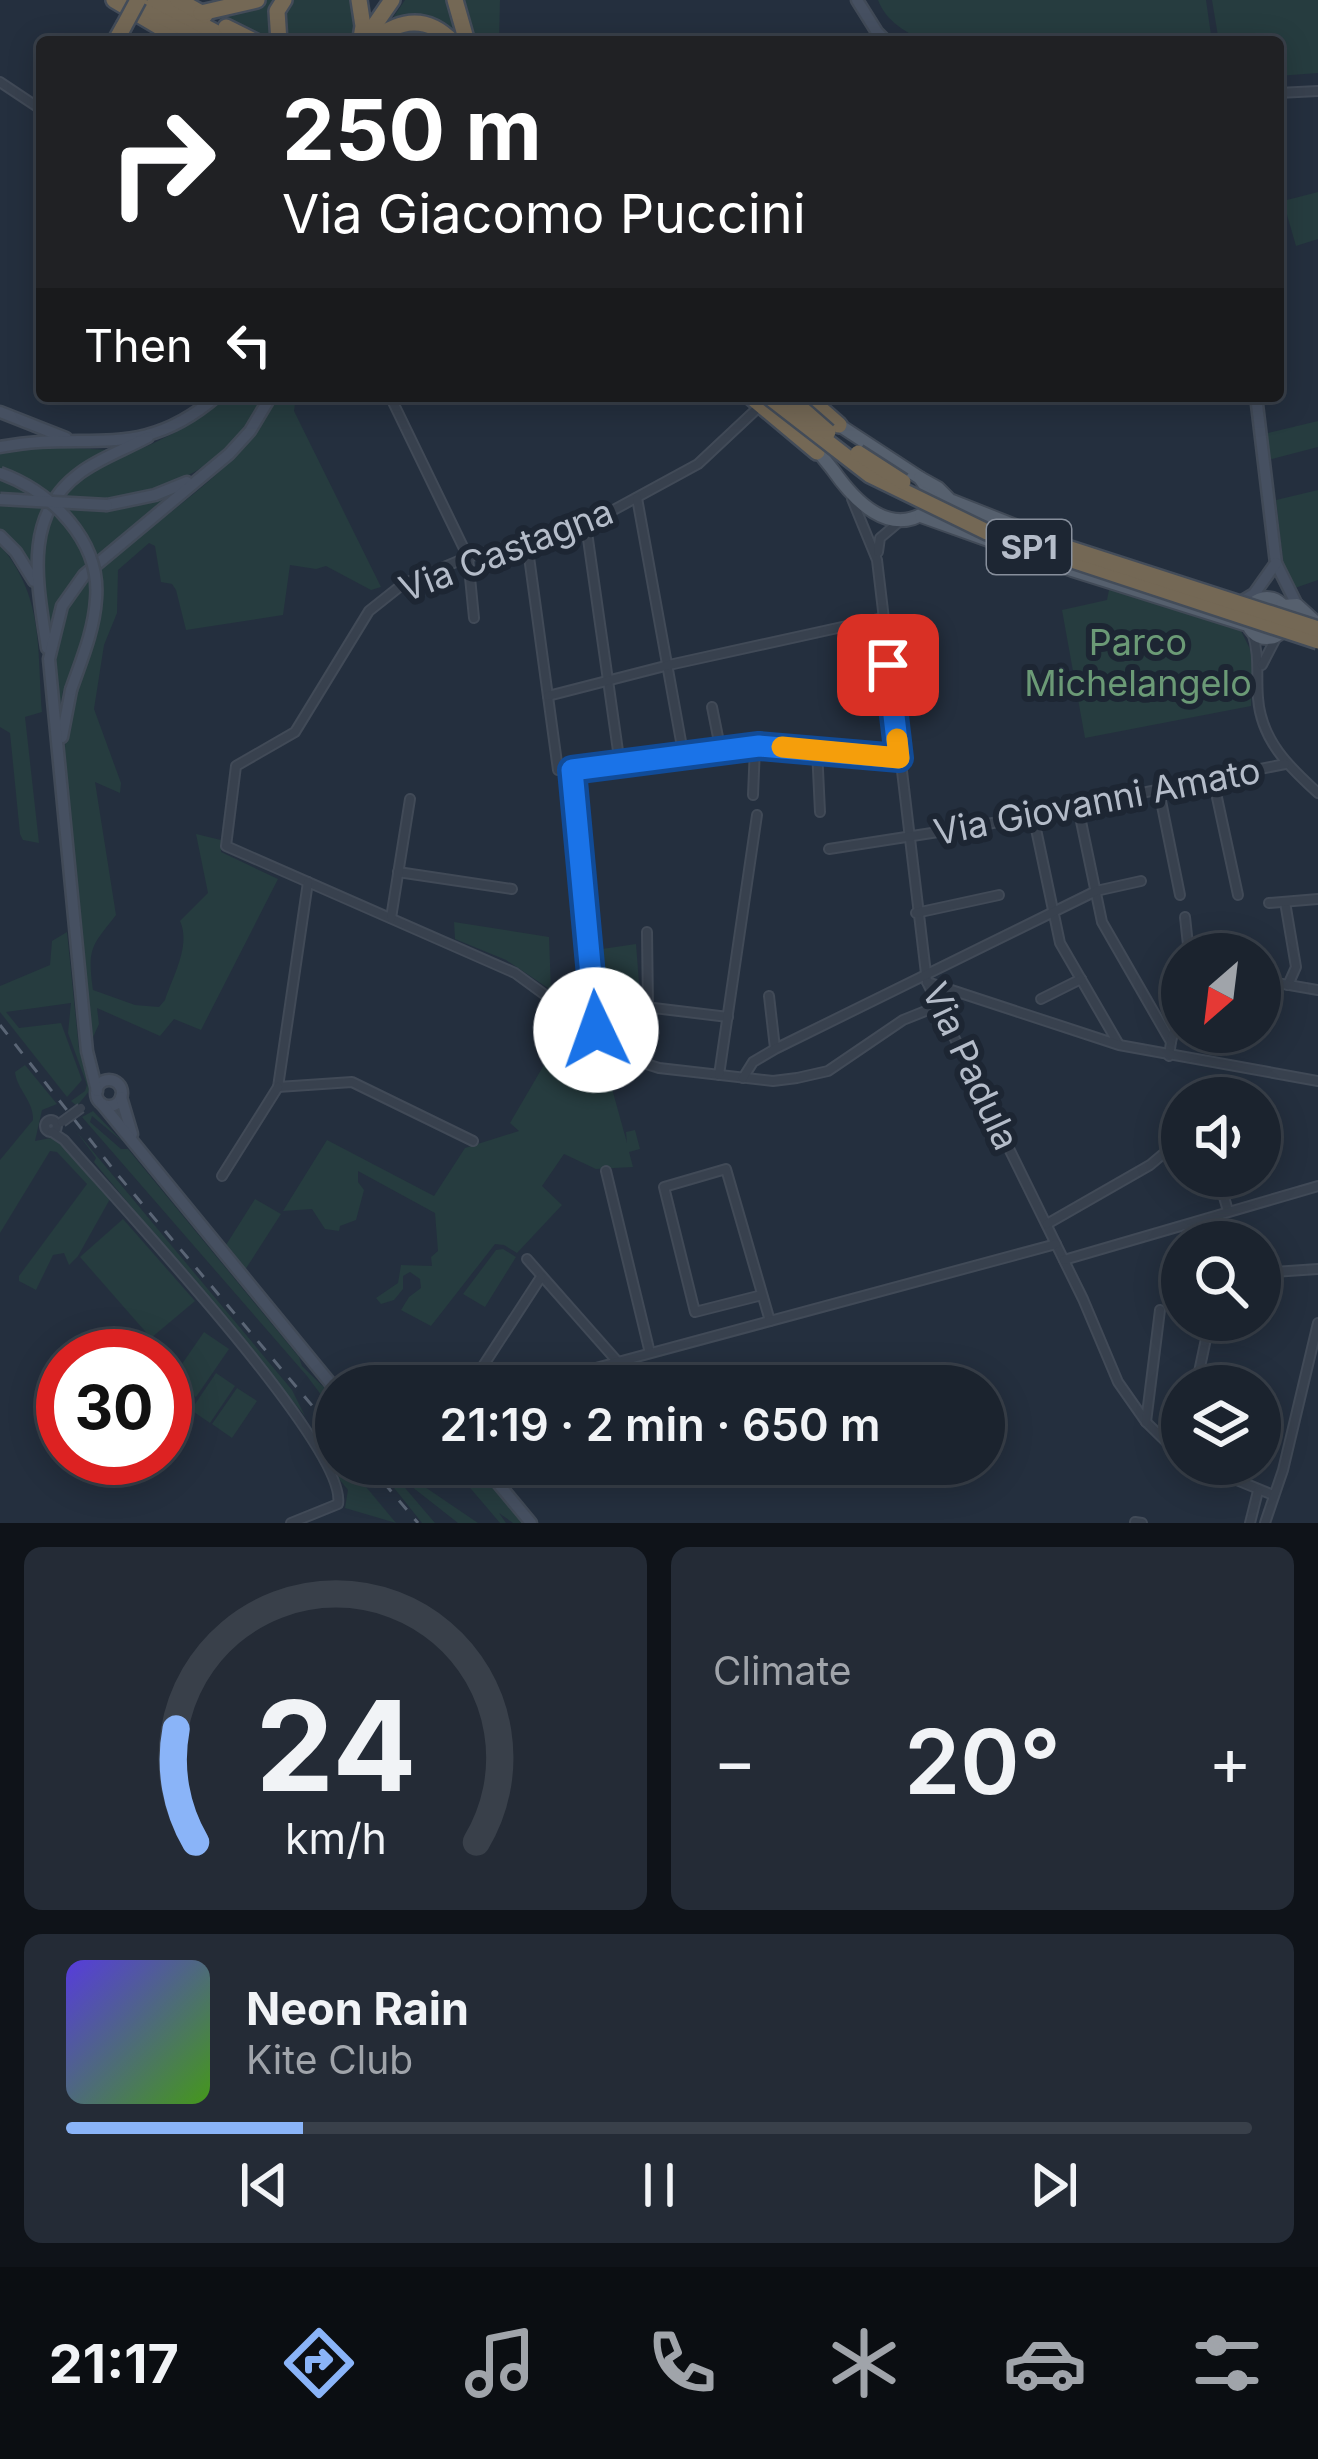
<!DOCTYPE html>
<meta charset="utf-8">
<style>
:root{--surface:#1b232e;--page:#242b36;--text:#f1f3f6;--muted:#a0a4aa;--line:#39404a;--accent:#8ab4f8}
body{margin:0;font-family:Inter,sans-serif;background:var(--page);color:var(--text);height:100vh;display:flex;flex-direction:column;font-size:45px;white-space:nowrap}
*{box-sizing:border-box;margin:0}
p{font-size:39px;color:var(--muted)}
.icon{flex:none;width:66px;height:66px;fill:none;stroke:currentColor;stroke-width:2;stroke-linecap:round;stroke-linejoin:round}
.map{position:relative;height:1523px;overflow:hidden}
.sheet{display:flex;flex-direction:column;gap:24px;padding:24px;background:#0f1319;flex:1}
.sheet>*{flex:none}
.hud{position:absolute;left:36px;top:36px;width:1248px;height:366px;border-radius:12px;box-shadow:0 6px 30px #0003,0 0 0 3px var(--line);background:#202124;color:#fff;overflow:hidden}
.needle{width:78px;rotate:208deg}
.tools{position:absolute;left:1161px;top:933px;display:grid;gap:24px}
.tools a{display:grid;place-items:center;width:120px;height:120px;border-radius:50%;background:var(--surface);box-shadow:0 6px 30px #0003,0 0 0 3px var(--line);font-size:60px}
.speed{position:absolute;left:36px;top:1329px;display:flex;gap:24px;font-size:60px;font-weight:700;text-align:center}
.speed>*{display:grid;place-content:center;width:156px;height:156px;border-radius:50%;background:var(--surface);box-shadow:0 6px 30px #0003,0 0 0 3px var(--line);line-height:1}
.speed .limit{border:18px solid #d22;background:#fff;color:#111}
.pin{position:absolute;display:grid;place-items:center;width:102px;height:102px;color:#fff;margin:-51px;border-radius:24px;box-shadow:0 6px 18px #0006}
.me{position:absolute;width:132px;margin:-66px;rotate:357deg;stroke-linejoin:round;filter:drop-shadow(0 0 9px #0008)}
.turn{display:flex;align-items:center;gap:42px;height:252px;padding:0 48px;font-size:54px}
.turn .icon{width:156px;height:156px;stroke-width:2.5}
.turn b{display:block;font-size:84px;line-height:102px}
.then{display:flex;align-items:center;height:114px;padding:0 48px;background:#0003;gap:24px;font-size:45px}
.big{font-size:90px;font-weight:600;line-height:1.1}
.sheet .card{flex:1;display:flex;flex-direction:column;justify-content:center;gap:18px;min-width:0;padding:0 42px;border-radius:18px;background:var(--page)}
.sheet .dial{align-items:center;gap:0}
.dial svg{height:312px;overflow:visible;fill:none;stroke:var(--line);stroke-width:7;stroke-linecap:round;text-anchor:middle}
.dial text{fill:var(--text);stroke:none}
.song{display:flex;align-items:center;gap:36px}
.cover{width:144px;height:144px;border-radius:18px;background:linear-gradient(135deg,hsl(250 70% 55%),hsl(100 70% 35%))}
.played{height:12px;border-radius:6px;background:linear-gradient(90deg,var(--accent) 20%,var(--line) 20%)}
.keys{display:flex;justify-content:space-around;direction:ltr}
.heat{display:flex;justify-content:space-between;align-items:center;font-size:66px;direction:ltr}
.sheet .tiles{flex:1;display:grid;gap:24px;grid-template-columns:1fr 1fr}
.card:last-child{grid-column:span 2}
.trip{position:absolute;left:315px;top:1365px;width:690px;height:120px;border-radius:60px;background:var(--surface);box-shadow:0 6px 30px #0003,0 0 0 3px var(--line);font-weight:600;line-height:120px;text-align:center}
.tab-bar{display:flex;height:192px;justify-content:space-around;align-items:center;background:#0b0e12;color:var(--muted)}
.tab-bar .icon{width:84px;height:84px}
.tab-bar .active{color:var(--accent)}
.tab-bar b{font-size:54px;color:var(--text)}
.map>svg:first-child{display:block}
.green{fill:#263c3f}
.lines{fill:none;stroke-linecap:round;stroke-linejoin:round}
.street-casing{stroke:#414a57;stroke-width:12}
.secondary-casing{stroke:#414a57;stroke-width:15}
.primary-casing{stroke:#414a57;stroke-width:16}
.highway-casing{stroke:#434c59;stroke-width:20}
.street{stroke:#38414e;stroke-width:8}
.secondary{stroke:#465061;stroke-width:10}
.primary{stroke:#56606e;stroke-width:12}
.highway{stroke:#746855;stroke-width:15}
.rail{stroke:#5a6575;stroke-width:3;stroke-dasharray:12 12;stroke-linecap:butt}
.street-bridge-casing{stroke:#414a57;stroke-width:12;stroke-linecap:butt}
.secondary-bridge-casing{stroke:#414a57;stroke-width:15;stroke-linecap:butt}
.highway-bridge-casing{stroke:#434c59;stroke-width:20;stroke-linecap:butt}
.street-bridge{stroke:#38414e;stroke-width:8}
.secondary-bridge{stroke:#465061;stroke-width:10}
.highway-bridge{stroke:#746855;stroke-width:15}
.route-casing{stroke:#114b97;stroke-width:30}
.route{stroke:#1a73e8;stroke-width:21}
.slow{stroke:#f59e0b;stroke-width:21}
.labels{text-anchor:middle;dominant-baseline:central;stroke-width:12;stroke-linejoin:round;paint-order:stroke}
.shield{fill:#1d2633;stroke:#878f9c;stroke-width:3}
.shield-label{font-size:33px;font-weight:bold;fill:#b4bcc9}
.street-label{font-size:36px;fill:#b4bcc9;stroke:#1d2633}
.park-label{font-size:36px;fill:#6b9a76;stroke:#1d2633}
</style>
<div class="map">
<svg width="1318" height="1523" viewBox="0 0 1318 1523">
<rect width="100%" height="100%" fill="#242f3e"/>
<g class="green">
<polygon points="264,0 276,0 270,19 272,42 263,42 216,17"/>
<polygon points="284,0 353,0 357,35 353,42 283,42"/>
<polygon points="405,0 449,0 461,42 390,22"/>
<polygon points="458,0 500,0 499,42 470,42"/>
<path d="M878,0h328l6,42h-284c-20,-8 -42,-20 -50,-42z"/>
<polygon points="1212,0 1318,0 1318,73 1278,76 1278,42 1219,42"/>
<polygon points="1318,192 1318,239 1296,246 1283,201"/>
<path d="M226,396h38c-37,74 -91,89 -164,113l32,-2 45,-17 -94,82 -34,58c-3,-24 -10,-50 -8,-75 7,-81 72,-90 131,-121 20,-10 37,-23 54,-38z"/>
<path d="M276,396h34l-15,8 -1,7 87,176 -10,3 -45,-24 -10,3 -26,-4 -7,50 -97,15 -10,-40 -4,-6 -11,-2 -6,-36 -6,-3 -31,27 -1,43 -13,32 -10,64 27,74 -1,10 -25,-11 21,133c-24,31 -29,32 -23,75l42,15 24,2 6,-7c8,-24 26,-55 15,-79l28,-28 -12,-59 25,6v12l57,27 -77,151 -27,-11 -14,17 -63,-28 2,16 -9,20 -26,-274 2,-46 6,-31 -9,-3 -4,25c-6,-61 -9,-102 39,-148 59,-47 149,-101 178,-171z"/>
<polygon points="1318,421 1318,447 1268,460 1264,434"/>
<polygon points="39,446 109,450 91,462 37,528 33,576 0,534 0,452"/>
<polygon points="1318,490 1318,580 1295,588 1284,570 1276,500"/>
<path d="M0,545c44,52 37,102 42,167l-17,5 14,126 -16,-3 -3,-6 -10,-101 -10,-6z"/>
<polygon points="1110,585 1240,629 1253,655 1251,706 1085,738 1062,610 1107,600"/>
<polygon points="454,922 549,937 551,990 506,960 455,939"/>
<polygon points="67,932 79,1049 90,1090 77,1106 71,1101 85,1091 87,1085 68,1033 71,1003 6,1012 19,1028 61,1023 82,1080 67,1097 0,1012 0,986 50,965 52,941"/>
<polygon points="636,944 640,995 599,991 595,950"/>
<polygon points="569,1022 607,1051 605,1063 627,1143 626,1132 635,1130 640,1149 629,1152 633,1167 596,1169 564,1154 542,1186 562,1205 517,1253 504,1245 495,1244 431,1326 401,1310 409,1297 421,1288 420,1279 410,1272 403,1276 403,1289 394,1300 381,1304 376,1298 398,1283 401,1265 432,1266 431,1257 438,1251 435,1213 358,1171 358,1182 364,1190 356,1220 340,1226 339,1231 325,1229 312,1209 283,1211 327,1140 434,1196 465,1148 519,1131 510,1123"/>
<path d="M25,1065l32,39 -15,6 -7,31 16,-3 14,7 45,54 -32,57 -9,9 -5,-12 -11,2 -17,35 -17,-9v-5l68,-92 -30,-32 -7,-1 -50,82v-73l33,-40c1,-19 -16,-30 -18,-48z"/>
<polygon points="93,1111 123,1142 92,1116 90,1122 121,1149 128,1149 299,1357 302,1366 336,1399 336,1415 307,1376 82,1117"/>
<polygon points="76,1131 292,1390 305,1416 94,1162 96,1158"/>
<polygon points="255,1199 281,1214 245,1270 226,1245"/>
<polygon points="123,1219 195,1301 151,1338 80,1257"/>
<polygon points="503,1249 516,1257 485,1307 463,1294 496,1250"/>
<polygon points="204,1332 229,1349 196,1397 171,1380"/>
<polygon points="216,1373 235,1386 210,1423 191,1410"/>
<polygon points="237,1388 257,1401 232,1438 212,1424"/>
<polygon points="320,1432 336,1451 336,1464 347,1464 396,1523 345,1508 348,1490 336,1475"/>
<polygon points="375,1464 469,1464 492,1483 522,1523 513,1523 499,1513 506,1523 500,1523 460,1476 451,1474 449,1479 438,1475 448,1481 447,1487 402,1466 422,1485 478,1523 458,1523 402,1479 400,1482 435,1523 422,1523"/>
</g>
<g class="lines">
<defs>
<g id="street">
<polyline points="0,82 42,110"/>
<polyline points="1278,93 1318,91"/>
<polyline points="390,396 468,557 474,618"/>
<polyline points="761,405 698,464 586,525 468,557 403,584 369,611 295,732 236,766 226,846 515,973 634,1060 659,1068 773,1081 797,1078 828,1071 903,1020 938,1006"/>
<polyline points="637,498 684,758"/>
<polyline points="852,499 877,560 927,982 1083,1299 1118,1382 1146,1422 1182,1457"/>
<polyline points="586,525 620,765"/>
<polyline points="527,542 558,770 759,746 899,758"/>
<polyline points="878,552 880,538 899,522"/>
<path d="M1252,632c8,23 4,42 6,66 3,42 31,69 60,95"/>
<polyline points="1262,665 1277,636"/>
<polyline points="548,696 669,665 883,618"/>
<polyline points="712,707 721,752"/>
<polyline points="817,749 820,812"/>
<polyline points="572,769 596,1030"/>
<polyline points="1213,779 1238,895"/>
<polyline points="1159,791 1180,895"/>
<polyline points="753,795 755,747"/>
<polyline points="1078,807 1102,922 1171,1042 1169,1056"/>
<polyline points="1033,815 1060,943 1118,1043"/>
<polyline points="829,849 983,825 1285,764"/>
<polyline points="398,872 512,889"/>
<polyline points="308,882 278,1087 352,1082 473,1141"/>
<polyline points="1285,902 1296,967 1288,985"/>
<polyline points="1269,903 1318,899"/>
<polyline points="916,913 999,895"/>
<polyline points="1185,917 1189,954"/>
<polyline points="391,918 410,799"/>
<polyline points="647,932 648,1007"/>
<polyline points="1260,980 1318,990"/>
<polyline points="927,982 1119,1045 1318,1081"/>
<polyline points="769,996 775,1048"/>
<polyline points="1041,999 1081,979"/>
<polyline points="596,1001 728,1017"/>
<polyline points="1171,1042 1182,998"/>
<polyline points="719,1075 757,815"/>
<polyline points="743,1078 753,1062 775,1049 1096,891 1141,881"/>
<circle cx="51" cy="1126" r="6"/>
<path d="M52,1132l12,8c47,55 285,307 274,364l-47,19"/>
<polyline points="606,1171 650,1353"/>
<polyline points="222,1176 278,1087"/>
<polyline points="1218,1176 1228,1211"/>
<polyline points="1047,1224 1150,1165 1182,1138"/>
<polyline points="527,1259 617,1361"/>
<polyline points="1064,1260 1318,1186"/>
<polyline points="1260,1273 1318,1269"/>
<polyline points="762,1295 695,1312 664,1187 726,1169 770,1321"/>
<polyline points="470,1386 541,1277"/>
<polyline points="529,1386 1056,1244"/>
<polyline points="1196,1386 1210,1320"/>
<polyline points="1146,1422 1160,1310"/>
<polyline points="1198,1464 1273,1495"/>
<polyline points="1135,1522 1142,1523"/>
<polyline points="1250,1523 1258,1491"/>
<polyline points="1265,1523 1283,1470 1318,1323"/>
</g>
<g id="secondary">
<polyline points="857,0 877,32 887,42"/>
<polyline points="1256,396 1276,563 1297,605"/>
<polyline points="0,412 66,438"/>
<path d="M0,447c88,-18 138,17 217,-51"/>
<polyline points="107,505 155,495 187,482"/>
<polyline points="0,536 16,552 34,581"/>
<polyline points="1244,600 1254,594 1276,563"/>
<path d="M47,648c-9,-62 -26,-132 33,-175 20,-15 46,-24 68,-36"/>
<polyline points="62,737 71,690"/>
<circle cx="109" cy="1093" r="13"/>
<polyline points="97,1091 87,1051 49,659 62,606 84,575 229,454 250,431 271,396"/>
<polyline points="121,1097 132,1134"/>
<polyline points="102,1104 336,1390"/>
<polyline points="482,1464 531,1523"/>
</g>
<g id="primary">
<path d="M829,423l10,2 81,53 13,19 -6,14c-38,27 -73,-11 -94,-41 -9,-12 -17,-18 -18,-33z"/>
<polyline points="920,478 938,488 950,500 1036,534"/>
<polyline points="921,516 1072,570 1244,624"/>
<circle cx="1267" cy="618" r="20"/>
<polyline points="1282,606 1297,605 1318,624"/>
</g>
<g id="highway">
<polyline points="114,0 185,42"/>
<polyline points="130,0 211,42"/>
<polyline points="155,0 234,42"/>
<polyline points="178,0 205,15"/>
<polyline points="359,0 363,26 361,38"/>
<polyline points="455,0 467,42"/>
<polyline points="201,13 257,0"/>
<polyline points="226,27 256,42"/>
<path d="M372,41c28,-22 55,-26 81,1"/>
<polyline points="115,42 124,26"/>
<polyline points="279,42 277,11 284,0"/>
<polyline points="363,42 392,0"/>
<polyline points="750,396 817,452"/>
<polyline points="806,396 839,425"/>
</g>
</defs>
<use href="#street" class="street-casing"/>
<use href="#secondary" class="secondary-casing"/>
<use href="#primary" class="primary-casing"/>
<use href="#highway" class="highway-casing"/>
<use href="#street" class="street"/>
<use href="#secondary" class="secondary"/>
<use href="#primary" class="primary"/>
<use href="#highway" class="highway"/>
<g class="rail">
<polyline points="0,1025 117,1174 336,1434"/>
<polyline points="368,1464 418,1523"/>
</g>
<defs>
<polyline id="street-bridge" points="62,1122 81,1108"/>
<g id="secondary-bridge">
<path d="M0,473c52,19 101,68 96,126 -2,32 -15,62 -25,91"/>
<polyline points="0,499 107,505"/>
</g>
<g id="highway-bridge">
<polyline points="124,26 138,0"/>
<polyline points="768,396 870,475 987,532 1318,641"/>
<polyline points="787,396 828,432"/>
<polyline points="858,453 903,482"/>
<polyline points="1030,536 1318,629"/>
</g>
</defs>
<use href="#street-bridge" class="street-bridge-casing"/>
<use href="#secondary-bridge" class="secondary-bridge-casing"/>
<use href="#highway-bridge" class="highway-bridge-casing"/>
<use href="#street-bridge" class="street-bridge"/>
<use href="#secondary-bridge" class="secondary-bridge"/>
<use href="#highway-bridge" class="highway-bridge"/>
</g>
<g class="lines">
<defs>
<polyline id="route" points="596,1030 572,770 759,746 899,758 888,665"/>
</defs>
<use href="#route" class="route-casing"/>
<use href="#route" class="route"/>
<polyline class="slow" points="782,747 899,758 897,739"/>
</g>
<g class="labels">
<rect class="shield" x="987" y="520" width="84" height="54" rx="9"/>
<g class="shield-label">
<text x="1029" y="547">SP1</text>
</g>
<g class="street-label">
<text transform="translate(506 550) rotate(-21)">Via Castagna</text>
<text transform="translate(1097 801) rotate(-11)">Via Giovanni Amato</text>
<text transform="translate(971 1066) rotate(65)">Via Padula</text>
</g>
<g class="park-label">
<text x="1138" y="642">Parco<tspan x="1138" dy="41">Michelangelo</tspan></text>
</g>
</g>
</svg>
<div class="tools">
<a><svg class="needle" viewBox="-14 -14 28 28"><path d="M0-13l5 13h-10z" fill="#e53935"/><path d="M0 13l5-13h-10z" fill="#a0a4aa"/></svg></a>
<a><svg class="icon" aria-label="sound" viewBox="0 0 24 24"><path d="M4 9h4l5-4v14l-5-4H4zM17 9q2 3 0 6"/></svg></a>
<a><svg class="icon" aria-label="search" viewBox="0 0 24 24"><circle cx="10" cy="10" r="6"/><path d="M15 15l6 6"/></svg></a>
<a><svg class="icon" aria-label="layers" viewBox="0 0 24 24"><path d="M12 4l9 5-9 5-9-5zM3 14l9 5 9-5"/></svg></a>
</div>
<div class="speed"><div class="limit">30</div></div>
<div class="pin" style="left:888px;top:665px;background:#d93025"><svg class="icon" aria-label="arrive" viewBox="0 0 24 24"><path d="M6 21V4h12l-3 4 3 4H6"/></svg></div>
<svg class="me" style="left:596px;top:1030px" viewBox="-20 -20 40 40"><circle r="19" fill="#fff"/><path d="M0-13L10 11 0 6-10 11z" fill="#1a73e8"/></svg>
<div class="trip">21:19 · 2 min · 650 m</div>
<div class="hud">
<div class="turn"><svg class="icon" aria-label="right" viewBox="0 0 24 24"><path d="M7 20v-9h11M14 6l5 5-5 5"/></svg><div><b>250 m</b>Via Giacomo Puccini</div></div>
<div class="then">Then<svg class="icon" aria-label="left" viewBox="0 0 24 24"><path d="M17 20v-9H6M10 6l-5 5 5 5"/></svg></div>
</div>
</div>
<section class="sheet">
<div class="tiles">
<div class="card dial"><svg viewBox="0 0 100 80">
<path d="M14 69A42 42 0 1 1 86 69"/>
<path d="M14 69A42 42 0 0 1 9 40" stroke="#8ab4f8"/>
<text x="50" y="56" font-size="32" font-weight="700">24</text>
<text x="50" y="72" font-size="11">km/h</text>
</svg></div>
<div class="card"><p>Climate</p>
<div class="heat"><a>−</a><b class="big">20°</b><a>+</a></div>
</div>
<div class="card">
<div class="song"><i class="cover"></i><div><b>Neon Rain</b><p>Kite Club</p></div></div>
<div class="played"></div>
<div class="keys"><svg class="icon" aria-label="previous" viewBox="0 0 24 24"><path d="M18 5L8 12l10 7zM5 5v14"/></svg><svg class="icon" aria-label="pause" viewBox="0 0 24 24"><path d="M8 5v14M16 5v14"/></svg><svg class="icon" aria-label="next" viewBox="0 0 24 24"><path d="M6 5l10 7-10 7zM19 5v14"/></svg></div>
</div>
</div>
</section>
<nav class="tab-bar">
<b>21:17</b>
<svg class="icon active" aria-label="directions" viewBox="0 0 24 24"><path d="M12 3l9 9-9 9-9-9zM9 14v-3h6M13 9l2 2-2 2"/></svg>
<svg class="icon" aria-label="music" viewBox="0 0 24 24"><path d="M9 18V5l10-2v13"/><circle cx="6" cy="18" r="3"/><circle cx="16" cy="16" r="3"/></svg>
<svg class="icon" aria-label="phone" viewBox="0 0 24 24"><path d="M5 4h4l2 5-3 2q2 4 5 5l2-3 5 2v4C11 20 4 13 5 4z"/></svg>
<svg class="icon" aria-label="climate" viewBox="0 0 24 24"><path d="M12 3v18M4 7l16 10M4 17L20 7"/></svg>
<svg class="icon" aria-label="car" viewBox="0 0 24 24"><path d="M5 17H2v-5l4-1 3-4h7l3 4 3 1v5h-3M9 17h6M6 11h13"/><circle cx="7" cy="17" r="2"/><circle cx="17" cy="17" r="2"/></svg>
<svg class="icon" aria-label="filters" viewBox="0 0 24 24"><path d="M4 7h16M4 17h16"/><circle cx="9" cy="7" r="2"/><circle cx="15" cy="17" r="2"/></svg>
</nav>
